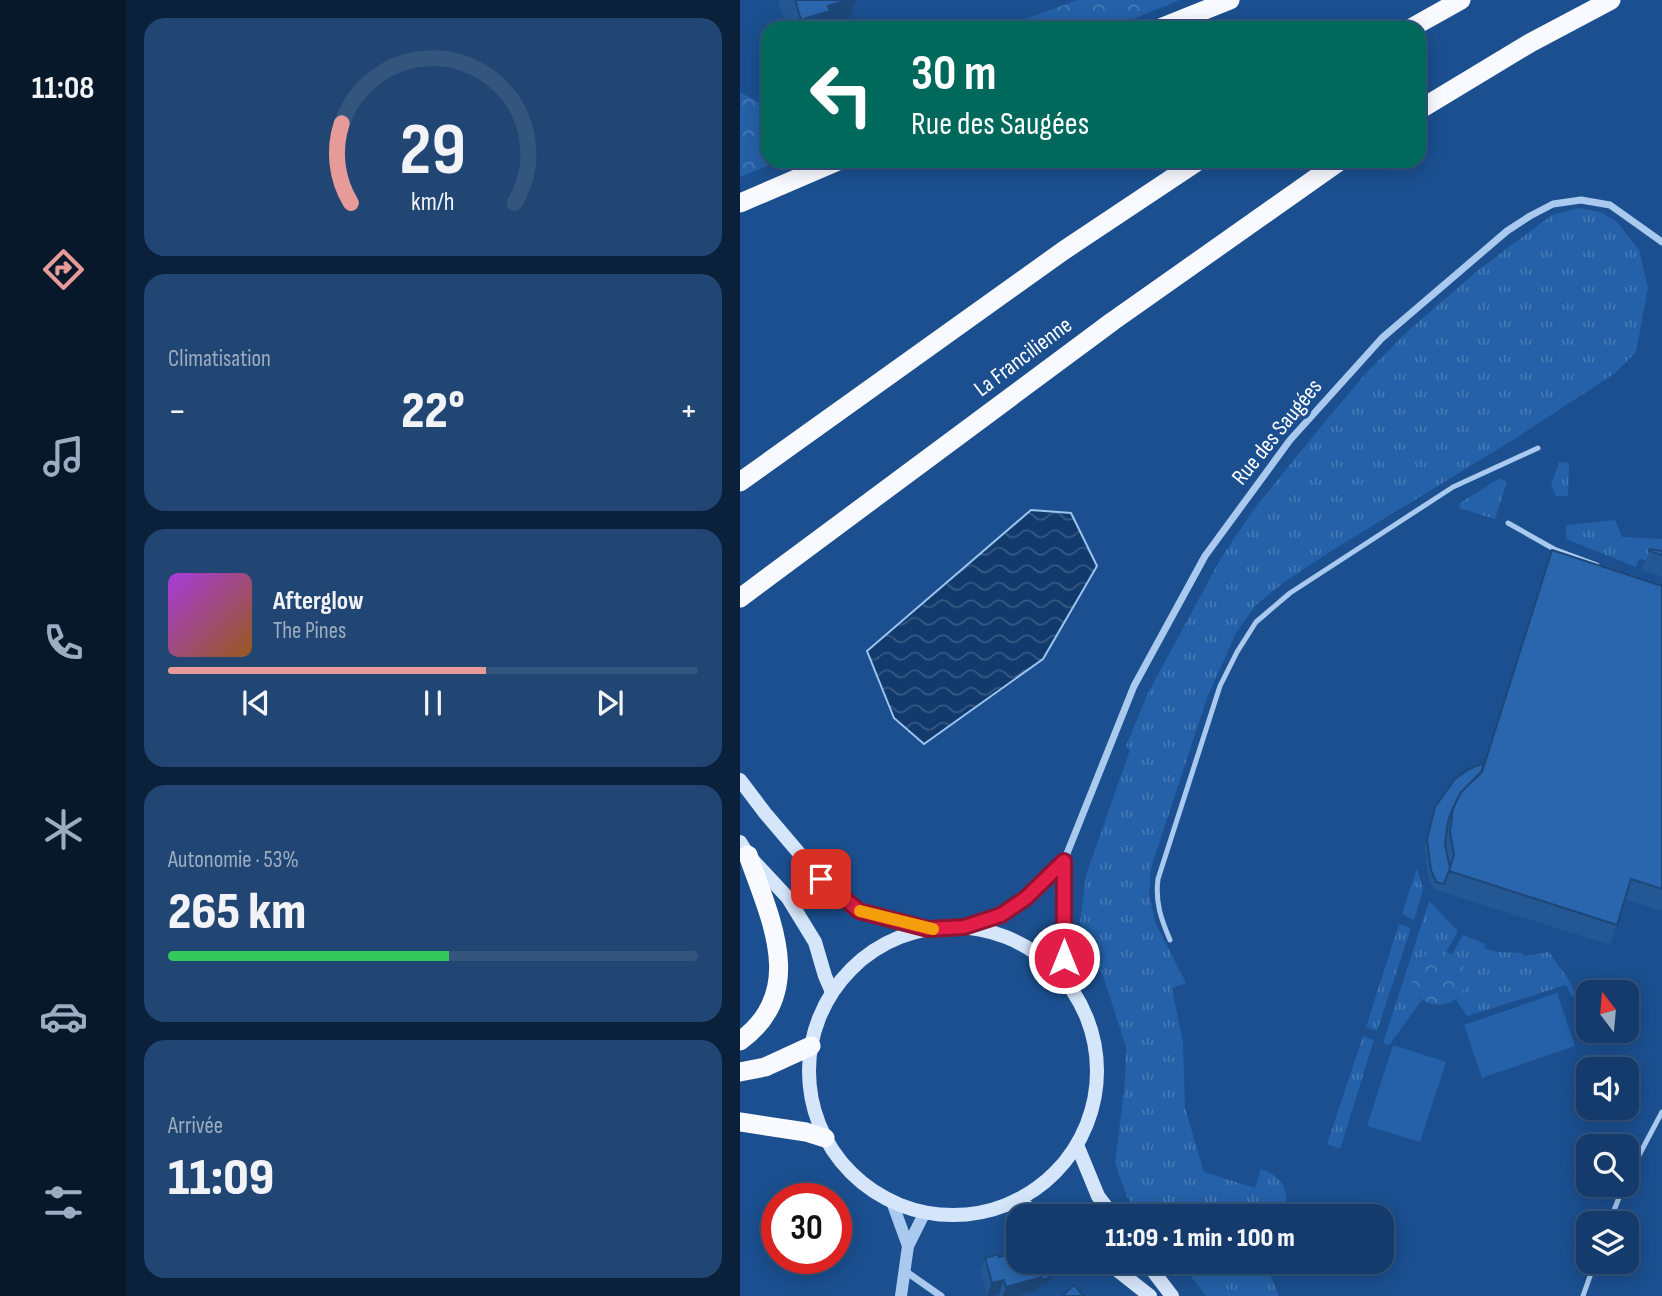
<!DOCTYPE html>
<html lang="fr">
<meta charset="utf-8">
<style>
:root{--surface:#143b6b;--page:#214673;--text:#f1f3f6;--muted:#9dadc1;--line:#33557e;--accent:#e69b98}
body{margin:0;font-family:"Sofia Sans Condensed",sans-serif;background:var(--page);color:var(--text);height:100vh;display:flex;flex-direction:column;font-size:26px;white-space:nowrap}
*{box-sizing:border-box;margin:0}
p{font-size:23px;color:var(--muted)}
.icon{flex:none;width:38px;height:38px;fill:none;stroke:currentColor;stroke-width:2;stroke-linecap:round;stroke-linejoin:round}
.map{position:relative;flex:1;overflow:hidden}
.sheet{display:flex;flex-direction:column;gap:18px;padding:18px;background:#0b203b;width:614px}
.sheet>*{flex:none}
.hud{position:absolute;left:21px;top:21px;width:665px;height:147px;border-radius:21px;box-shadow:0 4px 18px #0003,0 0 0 2px var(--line);background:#00695c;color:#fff;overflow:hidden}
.needle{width:46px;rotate:344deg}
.tools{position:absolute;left:836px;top:980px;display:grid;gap:14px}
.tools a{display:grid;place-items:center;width:63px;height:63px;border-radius:14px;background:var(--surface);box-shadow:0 4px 18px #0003,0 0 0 2px var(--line);font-size:35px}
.speed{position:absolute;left:21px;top:1183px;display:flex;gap:14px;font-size:35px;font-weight:700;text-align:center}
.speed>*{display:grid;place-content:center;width:91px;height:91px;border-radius:50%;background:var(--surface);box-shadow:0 4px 18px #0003,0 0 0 2px var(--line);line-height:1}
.speed .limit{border:10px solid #d22;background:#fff;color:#111}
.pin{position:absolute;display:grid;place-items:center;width:60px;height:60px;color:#fff;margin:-30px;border-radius:14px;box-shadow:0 4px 10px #0006}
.me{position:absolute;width:77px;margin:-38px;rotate:0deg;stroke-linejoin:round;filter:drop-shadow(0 0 5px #0008)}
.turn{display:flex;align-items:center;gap:24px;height:147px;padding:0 35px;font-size:32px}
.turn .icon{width:91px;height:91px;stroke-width:2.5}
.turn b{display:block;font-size:49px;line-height:60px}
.big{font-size:52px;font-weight:800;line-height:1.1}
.sheet .tile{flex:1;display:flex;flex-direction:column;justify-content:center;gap:10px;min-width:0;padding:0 24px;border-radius:21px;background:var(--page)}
.sheet .dial{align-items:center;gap:0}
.dial svg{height:182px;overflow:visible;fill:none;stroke:var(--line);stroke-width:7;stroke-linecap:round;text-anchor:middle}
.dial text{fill:var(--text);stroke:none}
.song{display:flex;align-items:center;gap:21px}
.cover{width:84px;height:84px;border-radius:10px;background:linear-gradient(135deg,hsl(280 70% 55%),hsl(30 70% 35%))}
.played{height:7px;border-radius:4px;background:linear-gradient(90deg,var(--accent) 60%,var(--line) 60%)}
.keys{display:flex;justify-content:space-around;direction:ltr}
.heat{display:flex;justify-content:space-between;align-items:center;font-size:38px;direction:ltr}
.charge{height:10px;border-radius:5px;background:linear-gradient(90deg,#34c759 53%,var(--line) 0)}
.trip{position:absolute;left:266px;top:1204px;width:388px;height:70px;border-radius:21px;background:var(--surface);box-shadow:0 4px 18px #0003,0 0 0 2px var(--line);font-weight:800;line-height:70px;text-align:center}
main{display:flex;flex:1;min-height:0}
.tab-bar{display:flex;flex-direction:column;width:126px;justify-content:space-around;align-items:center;background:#08182b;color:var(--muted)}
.tab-bar .icon{width:49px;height:49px}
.tab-bar .current{color:var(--accent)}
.tab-bar b{font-size:32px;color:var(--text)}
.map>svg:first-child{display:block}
.grass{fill:url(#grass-tufts)}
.forest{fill:url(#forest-crowns)}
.pitch{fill:#2461a8}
.water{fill:url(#water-waves);stroke:#9cc4f0;stroke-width:2}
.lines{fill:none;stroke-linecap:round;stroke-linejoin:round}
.service{stroke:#a9c9ee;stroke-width:5}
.minor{stroke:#a9c9ee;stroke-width:7}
.tertiary{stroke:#a9c9ee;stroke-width:12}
.secondary{stroke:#d6e6fa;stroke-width:14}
.trunk{stroke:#f8faff;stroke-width:19}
.wall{fill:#245895}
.shaded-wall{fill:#1d4779}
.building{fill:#2a66ad;stroke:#1d4779;stroke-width:2}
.route-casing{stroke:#92132f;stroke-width:18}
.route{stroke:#e11d48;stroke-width:12}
.slow{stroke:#f59e0b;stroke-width:12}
.labels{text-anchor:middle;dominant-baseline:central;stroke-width:7;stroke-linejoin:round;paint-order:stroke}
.street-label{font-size:23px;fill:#fff;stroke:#1b4f8f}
</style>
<main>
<nav class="tab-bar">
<b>11:08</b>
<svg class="icon current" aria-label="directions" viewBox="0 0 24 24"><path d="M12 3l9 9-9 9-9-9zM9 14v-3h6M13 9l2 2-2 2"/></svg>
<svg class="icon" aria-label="music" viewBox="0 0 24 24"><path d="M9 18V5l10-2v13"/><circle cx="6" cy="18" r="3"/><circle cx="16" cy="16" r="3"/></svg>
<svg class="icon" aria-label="phone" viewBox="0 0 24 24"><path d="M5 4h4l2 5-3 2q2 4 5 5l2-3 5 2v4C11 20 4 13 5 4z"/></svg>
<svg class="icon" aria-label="climate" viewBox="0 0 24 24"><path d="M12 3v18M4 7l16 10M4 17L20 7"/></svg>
<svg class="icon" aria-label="car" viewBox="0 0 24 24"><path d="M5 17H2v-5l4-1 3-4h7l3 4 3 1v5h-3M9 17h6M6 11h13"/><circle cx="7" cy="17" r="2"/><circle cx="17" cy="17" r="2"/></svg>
<svg class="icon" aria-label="filters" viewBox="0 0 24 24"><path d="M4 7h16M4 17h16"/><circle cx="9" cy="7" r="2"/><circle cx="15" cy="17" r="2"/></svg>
</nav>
<section class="sheet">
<div class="tile dial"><svg viewBox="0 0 100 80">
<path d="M14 69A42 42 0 1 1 86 69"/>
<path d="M14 69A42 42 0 0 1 10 34" stroke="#e69b98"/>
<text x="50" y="56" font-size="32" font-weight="700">29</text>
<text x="50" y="72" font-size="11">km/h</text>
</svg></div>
<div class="tile"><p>Climatisation</p>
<div class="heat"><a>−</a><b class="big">22°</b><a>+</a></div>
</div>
<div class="tile">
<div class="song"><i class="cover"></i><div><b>Afterglow</b><p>The Pines</p></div></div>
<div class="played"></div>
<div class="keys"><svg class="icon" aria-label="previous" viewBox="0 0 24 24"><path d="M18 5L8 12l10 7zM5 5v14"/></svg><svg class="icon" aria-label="pause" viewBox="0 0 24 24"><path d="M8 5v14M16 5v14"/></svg><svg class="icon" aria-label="next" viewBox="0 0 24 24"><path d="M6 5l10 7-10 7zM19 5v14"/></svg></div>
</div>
<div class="tile"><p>Autonomie · 53%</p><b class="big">265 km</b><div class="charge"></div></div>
<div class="tile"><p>Arrivée</p><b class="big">11:09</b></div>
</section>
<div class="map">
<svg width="922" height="1296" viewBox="0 0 922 1296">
<defs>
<pattern id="grass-tufts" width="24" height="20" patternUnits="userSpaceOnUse" patternTransform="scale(1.75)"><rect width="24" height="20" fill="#2461a8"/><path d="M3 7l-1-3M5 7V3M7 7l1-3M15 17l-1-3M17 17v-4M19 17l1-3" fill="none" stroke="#4579b5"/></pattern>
<pattern id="forest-crowns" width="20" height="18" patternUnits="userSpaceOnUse" patternTransform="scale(1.75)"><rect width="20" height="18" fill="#2461a8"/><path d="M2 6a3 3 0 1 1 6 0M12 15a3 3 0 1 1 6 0" fill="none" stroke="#4579b5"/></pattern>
<pattern id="water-waves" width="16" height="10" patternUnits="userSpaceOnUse" patternTransform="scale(1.75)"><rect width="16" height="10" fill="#123a6d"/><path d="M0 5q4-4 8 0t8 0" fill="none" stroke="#365883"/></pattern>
</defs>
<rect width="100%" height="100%" fill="#1b4f8f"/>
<g class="grass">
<path d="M838,208l23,4 17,11 21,27 9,38 -12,64 -21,21 -102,67 -177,108 -53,35 -27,22 -20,28 -29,65 -56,170 -2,26 6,28 31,61 -14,5 11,55 2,65 19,64 51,16 6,-19c24,9 29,22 23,47h-141l-16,-19 -12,-34 10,-82 1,-34 -24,-74 -18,-27 -4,-24 6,-47 44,-125 -4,-4 22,-53 73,-135 33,-49 64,-79 48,-57 42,-42 70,-61 74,-55z"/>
<polygon points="819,462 829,463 828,496 816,496 811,485"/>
<polygon points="760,478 767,482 755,519 719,508 720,503"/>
<polygon points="875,520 882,537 922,539 922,562 899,559 896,567 826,539 826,525"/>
<polygon points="677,868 683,890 674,920 662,914"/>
<polygon points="689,901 718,931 706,952 699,951 679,997 682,1000 649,1045 643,1043"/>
<polygon points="659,924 671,928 637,1031 626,1027"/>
<polygon points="723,935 745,944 744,948 757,952 783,953 784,956 809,952 831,983 835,996 832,997 826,985 727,1016 716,1000 720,996 722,964 712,954"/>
<polygon points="623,1036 634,1040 600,1149 587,1144"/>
<polygon points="440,1262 532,1262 530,1275 539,1296 466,1296"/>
</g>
<g class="forest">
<polygon points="338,0 440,0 370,28 260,28"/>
<polygon points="0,92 28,108 28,161 39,161 0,177"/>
<circle cx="699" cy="978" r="27"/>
</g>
<g class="pitch">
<polygon points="817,993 835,1046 742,1078 724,1025"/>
<polygon points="653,1045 706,1062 680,1142 627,1126"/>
</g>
<polygon class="water" points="291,510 331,513 357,566 303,659 184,744 154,718 127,651"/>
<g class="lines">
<g class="service">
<polyline points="768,523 814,549 857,565"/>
<path d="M430,940c-9,-21 -15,-38 -12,-61l62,-193 17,-34 19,-30 34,-29 163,-106 85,-39"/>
<polyline points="887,1178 922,1112"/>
<polyline points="869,1223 884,1185"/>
<polyline points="843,1296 855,1262"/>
</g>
<g class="minor">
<polyline points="224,927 261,915 286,898 324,861"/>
<polyline points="325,979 324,861 394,686 465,556 550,440 642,338 767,231 790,216 813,204 841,200 870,205 922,242"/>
<polyline points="165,1271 201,1296"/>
</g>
<g class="tertiary">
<polyline points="152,1202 168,1246"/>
<polyline points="161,1296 168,1246 185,1212"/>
</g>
<g class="secondary">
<polyline points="0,780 25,813 81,879 119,911 186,929"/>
<polyline points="0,842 8,855 48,898 75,942 85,976 92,992"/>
<circle cx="213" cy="1071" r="144"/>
<polyline points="337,1145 358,1196 373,1216"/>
<polyline points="274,1202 309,1216"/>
<polyline points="367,1262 410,1296"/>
<polyline points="406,1262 432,1296"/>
</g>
<g class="trunk">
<polyline points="420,28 490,0"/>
<polyline points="671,28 721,0"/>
<polyline points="679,110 790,43 871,0"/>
<polyline points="0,203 98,161"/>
<polyline points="0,482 323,251 458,161"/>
<polyline points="0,598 373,321 600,161"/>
<path d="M0,1041c68,-49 30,-123 8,-186"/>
<polyline points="0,1072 25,1067 71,1046"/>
<polyline points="0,1122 66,1132 85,1138"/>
</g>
</g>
<g class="wall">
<polygon points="38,0 116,0 108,22 89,28 46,28"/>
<polygon points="910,549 922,551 922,577 902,570"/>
<polygon points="812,550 922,586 922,911 885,899 870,945 693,889 688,877 685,846 695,807 744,763"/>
<polygon points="259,1257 311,1277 308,1284 299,1287 297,1290 278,1296 260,1296 259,1294 247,1296 240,1271 245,1258"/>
</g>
<g class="shaded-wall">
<polygon points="107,0 116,0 108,22 89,28 58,28 61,20 88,6"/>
<polygon points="302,1277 311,1277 308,1284 299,1287 297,1290 278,1296 263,1296 266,1287"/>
<polygon points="264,1280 259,1294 247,1296 252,1283"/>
</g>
<g class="building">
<polygon points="55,0 107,0 88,6 90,11 61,20"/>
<polygon points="910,549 922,551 922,555 909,551"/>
<polygon points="812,550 922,586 922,889 891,879 877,925 709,871 714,855 710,832 713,808 721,792 742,772"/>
<polygon points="744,763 741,772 721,792 713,808 708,821 705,845 710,868 704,884 696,882 691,870 687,839 695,807 715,779 729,769"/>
<polygon points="278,1252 278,1262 298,1262 302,1277 266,1287 264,1280 252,1283 245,1258 259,1254 259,1257"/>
<polygon points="298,1262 306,1262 311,1277 301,1280 302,1277"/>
<polygon points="334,1285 344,1296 322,1296"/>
</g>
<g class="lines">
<defs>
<polyline id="route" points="81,879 119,911 188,929 224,927 261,915 286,898 324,861 324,958"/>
</defs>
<use href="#route" class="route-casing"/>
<use href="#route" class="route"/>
<polyline class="slow" points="120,911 193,929"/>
</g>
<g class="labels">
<g class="street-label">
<text transform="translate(283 357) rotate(-37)">La Francilienne</text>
<text transform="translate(537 432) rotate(-51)">Rue des Saugées</text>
</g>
</g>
</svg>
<div class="tools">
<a><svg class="needle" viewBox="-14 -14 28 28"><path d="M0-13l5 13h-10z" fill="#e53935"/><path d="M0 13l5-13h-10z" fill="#9dadc1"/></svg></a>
<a><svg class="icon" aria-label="sound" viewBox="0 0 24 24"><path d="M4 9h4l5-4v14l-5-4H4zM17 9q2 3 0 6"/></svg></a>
<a><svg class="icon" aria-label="search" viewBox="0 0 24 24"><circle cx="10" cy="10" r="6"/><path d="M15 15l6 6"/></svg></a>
<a><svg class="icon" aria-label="layers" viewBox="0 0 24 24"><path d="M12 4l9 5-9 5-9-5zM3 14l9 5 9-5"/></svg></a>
</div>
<div class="speed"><div class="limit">30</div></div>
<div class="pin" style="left:81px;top:879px;background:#d93025"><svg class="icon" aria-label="arrive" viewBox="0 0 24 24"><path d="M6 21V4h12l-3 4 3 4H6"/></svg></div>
<svg class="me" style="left:324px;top:958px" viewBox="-20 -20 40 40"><circle r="17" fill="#e11d48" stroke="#fff" stroke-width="3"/><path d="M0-11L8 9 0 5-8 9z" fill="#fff"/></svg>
<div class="trip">11:09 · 1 min · 100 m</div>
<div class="hud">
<div class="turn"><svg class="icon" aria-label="left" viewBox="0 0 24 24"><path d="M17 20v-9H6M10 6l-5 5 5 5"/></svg><div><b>30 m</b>Rue des Saugées</div></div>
</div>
</div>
</main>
